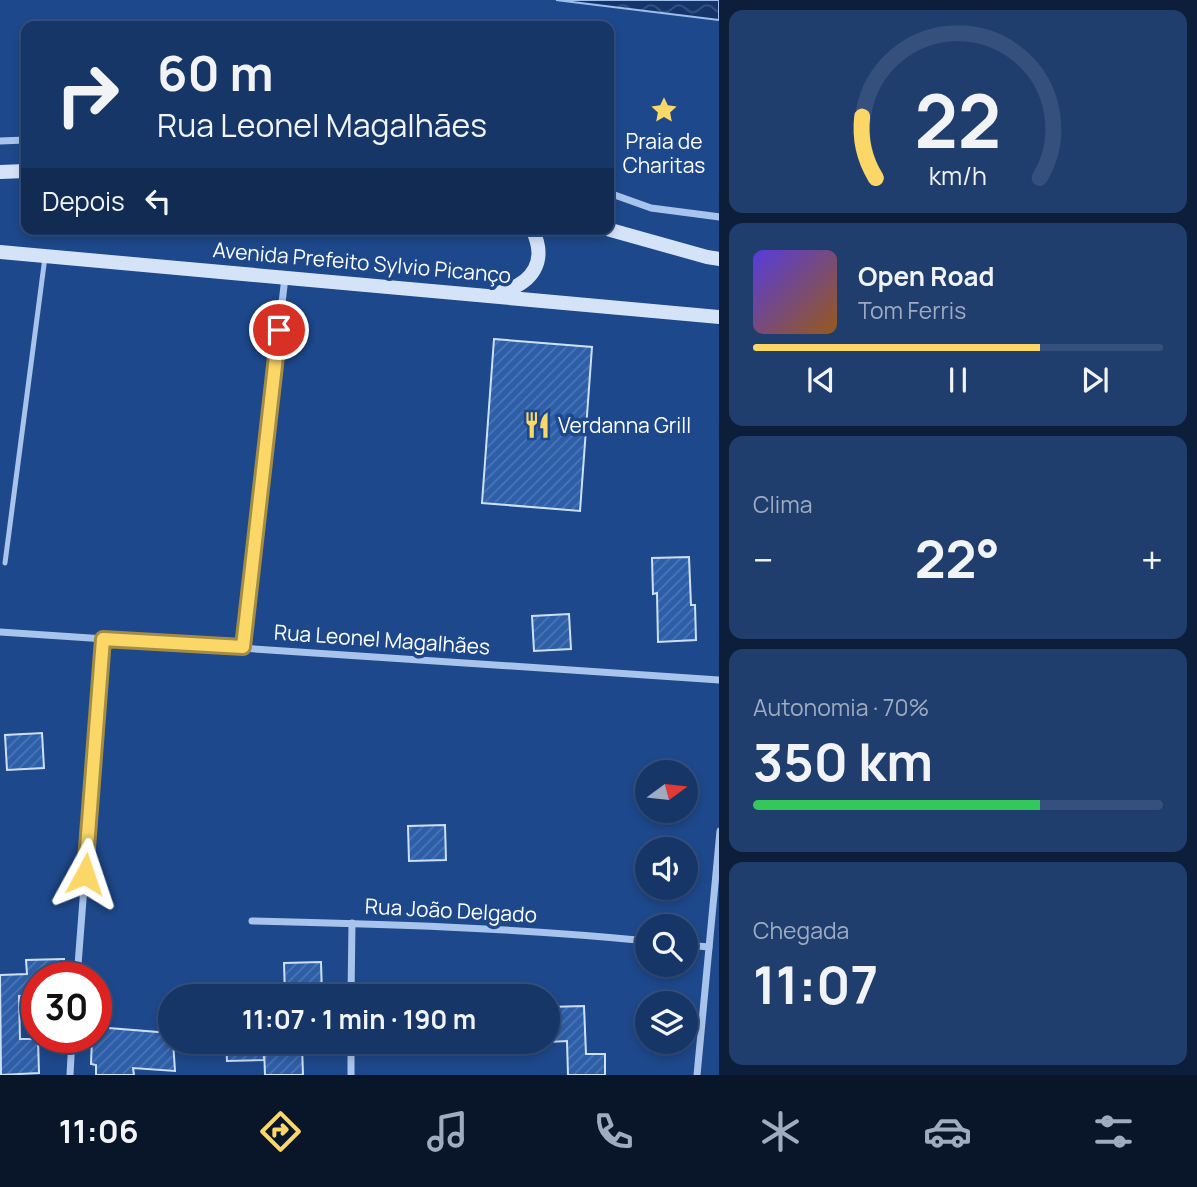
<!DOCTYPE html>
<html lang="pt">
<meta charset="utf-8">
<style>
:root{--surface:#163668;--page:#1f3e6e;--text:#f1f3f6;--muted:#9eabc0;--line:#35507c;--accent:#fbd768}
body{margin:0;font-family:Manrope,sans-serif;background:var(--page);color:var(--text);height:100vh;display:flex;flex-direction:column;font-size:26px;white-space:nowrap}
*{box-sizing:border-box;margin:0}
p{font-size:23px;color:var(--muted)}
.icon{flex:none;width:38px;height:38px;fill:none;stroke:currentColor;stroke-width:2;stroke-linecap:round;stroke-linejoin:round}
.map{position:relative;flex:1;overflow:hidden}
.side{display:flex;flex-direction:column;gap:10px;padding:10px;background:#0c1e39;width:478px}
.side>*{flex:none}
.hud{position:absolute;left:21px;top:21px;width:593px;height:214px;border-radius:14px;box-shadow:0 4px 10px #0003,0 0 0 2px var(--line);background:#163668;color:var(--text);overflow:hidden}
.needle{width:46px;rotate:75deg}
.controls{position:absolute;left:635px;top:760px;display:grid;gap:14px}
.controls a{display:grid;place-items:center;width:63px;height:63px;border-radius:50%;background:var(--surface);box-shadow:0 4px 10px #0003,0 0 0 2px var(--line);font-size:35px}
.speed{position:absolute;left:21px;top:962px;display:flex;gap:14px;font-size:35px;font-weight:700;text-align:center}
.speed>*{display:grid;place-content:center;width:91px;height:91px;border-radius:50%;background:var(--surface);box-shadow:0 4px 10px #0003,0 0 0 2px var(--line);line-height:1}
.speed .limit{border:10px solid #d22;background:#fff;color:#111}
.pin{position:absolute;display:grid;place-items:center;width:60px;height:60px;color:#fff;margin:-30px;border:4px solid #fff;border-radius:50%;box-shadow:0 2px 7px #0007}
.me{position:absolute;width:77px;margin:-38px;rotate:5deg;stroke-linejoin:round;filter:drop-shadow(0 0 5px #0008)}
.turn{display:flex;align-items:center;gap:24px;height:147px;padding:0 21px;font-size:32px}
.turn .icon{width:91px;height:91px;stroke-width:2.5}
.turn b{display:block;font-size:49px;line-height:60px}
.then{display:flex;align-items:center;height:66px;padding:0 21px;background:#0003;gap:14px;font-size:26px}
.big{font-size:52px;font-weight:700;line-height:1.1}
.side .card{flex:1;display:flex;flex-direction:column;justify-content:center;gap:10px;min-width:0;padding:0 24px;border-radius:14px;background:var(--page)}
.side .dial{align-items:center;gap:0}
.dial svg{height:182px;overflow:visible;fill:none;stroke:var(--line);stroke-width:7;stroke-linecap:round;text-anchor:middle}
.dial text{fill:var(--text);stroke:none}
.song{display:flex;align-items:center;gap:21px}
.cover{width:84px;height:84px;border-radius:10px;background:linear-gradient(135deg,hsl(250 70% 55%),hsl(30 70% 35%))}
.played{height:7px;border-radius:4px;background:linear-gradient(90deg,var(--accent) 70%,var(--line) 70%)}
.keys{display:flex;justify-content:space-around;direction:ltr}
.heat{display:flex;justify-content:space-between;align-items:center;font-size:38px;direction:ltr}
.charge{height:10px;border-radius:5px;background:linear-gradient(90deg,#34c759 70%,var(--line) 0)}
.trip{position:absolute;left:158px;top:984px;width:402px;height:70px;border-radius:35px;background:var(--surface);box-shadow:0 4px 10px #0003,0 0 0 2px var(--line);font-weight:700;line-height:70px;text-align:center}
.tabs{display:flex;height:112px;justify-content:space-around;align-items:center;background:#09162a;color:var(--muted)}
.tabs .icon{width:49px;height:49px}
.tabs .on{color:var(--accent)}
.tabs b{font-size:32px;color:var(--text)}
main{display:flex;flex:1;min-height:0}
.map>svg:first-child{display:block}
.water{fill:url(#water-waves);stroke:#9cbfee;stroke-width:2}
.building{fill:url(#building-hatch);stroke:#cee0f9;stroke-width:2}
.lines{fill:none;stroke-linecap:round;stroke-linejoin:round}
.lane{stroke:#a9c4ec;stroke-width:5}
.street{stroke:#a9c4ec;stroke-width:7}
.secondary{stroke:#d5e3f9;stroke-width:14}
.route-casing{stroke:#a38c44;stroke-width:18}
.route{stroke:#fbd768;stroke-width:12}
.labels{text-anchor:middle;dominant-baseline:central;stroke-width:7;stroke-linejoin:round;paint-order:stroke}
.poi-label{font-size:21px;fill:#fff;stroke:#1d488b}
.street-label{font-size:21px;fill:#fff;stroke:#1d488b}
</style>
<main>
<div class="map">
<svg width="720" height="1075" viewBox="0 0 720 1075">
<defs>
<pattern id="water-waves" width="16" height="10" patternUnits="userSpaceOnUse" patternTransform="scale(1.75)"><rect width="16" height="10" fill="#143569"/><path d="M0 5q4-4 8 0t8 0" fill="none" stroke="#375380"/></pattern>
<pattern id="building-hatch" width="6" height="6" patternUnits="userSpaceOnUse" patternTransform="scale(1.75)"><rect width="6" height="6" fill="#2d5ea8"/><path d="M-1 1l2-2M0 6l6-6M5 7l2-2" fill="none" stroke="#4c76b5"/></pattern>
</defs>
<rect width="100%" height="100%" fill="#1d488b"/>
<polygon class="water" points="556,0 719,0 719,20"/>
<g class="building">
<polygon points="494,339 592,347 580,511 482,503"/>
<polygon points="689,557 691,605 695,605 696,640 658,642 657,593 653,594 652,558"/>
<polygon points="569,614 571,649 534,651 532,616"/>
<polygon points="42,733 44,768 7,770 5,735"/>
<polygon points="445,825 446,860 409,861 408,826"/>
<polygon points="64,959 64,978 37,978 37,995 19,996 20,1039 38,1039 39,1073 1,1075 0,975 27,974 26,960"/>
<polygon points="321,962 322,996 285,996 284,963"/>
<polygon points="584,1006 586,1054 605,1054 605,1075 568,1075 567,1041 548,1042 548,1007"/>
<polygon points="96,1027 170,1033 170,1041 173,1041 175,1071 133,1068 134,1075 96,1075 96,1065 91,1064 92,1038 96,1038"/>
<polygon points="226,1041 263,1041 264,1060 227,1061"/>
<polygon points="302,1046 303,1075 265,1075 264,1047"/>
</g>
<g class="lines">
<polyline class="lane" points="5,563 45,257"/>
<g class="street">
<polyline points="0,141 26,140"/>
<polyline points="609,193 651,208 720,217"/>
<polyline points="0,632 720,680"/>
<polyline points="243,647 285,277"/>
<path d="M252,921c132,3 264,7 396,20"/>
<polyline points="686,945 709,947"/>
<polyline points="77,978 103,639"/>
<polyline points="351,996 352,923"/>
<polyline points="70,1075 72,1038"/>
<polyline points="351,1075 351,1041"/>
<polyline points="697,1075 720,831"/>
</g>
<g class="secondary">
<polyline points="0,172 26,171"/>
<polyline points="607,229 707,257 720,259"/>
<polyline points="0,252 720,317"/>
<path d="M501,292c32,-9 47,-31 31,-63"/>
</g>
</g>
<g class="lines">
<defs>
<polyline id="route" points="85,874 103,639 243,647 279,330"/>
</defs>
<use href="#route" class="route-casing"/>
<use href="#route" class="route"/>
</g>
<defs>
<symbol id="sight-bare" viewBox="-9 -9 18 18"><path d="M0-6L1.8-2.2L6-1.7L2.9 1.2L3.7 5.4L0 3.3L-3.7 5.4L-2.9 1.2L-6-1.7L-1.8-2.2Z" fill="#fbd768" stroke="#1d488b" stroke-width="2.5" paint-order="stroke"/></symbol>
<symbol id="restaurant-bare" viewBox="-9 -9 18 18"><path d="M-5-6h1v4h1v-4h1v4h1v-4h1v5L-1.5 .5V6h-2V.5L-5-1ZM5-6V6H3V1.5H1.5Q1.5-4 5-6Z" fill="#fbd768" stroke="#1d488b" stroke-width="2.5" paint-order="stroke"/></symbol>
</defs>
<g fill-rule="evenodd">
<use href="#sight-bare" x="645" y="91" width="38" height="38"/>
<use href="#restaurant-bare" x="518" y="406" width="38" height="38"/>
</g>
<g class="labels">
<g class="poi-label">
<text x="664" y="141">Praia de<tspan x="664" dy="24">Charitas</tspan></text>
<text x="558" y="425" text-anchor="start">Verdanna Grill</text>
</g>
<g class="street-label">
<text transform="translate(362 262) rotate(5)">Avenida Prefeito Sylvio Picanço</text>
<text transform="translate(382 639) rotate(4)">Rua Leonel Magalhães</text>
<text transform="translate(451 910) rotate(3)">Rua João Delgado</text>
</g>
</g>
</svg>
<div class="controls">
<a><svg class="needle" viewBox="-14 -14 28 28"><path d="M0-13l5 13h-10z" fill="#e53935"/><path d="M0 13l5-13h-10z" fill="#9eabc0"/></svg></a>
<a><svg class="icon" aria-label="sound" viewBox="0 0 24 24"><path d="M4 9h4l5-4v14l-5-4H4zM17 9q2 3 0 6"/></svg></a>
<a><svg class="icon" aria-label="search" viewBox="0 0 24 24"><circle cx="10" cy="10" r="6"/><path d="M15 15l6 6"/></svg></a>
<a><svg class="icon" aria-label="layers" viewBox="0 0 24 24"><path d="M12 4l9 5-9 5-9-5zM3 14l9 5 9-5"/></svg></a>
</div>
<div class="speed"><div class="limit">30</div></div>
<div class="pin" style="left:279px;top:330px;background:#d93025"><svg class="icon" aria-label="arrive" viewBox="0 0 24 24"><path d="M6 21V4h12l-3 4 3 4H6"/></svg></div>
<svg class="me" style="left:85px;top:874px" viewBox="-20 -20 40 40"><path d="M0-17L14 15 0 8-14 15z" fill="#fbd768" stroke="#fff" stroke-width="4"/></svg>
<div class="trip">11:07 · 1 min · 190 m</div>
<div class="hud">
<div class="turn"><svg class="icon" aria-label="right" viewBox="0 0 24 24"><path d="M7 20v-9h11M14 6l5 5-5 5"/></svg><div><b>60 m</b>Rua Leonel Magalhães</div></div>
<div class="then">Depois<svg class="icon" aria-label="left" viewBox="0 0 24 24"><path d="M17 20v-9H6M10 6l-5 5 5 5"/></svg></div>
</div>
</div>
<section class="side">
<div class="card dial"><svg viewBox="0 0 100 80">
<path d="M14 69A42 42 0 1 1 86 69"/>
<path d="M14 69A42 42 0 0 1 8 42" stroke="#fbd768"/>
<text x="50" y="56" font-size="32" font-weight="700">22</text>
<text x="50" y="72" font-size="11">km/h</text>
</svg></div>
<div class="card">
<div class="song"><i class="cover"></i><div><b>Open Road</b><p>Tom Ferris</p></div></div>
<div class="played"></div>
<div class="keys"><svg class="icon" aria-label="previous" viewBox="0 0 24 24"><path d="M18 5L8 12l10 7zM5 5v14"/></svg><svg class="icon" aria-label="pause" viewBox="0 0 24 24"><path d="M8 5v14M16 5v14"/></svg><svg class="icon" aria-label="next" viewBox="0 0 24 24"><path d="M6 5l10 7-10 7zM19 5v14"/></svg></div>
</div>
<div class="card"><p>Clima</p>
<div class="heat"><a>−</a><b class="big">22°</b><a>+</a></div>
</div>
<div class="card"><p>Autonomia · 70%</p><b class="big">350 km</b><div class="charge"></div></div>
<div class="card"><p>Chegada</p><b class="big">11:07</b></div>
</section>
</main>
<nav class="tabs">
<b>11:06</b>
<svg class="icon on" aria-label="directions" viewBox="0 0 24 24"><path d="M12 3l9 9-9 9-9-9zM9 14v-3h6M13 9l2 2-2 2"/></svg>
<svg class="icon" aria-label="music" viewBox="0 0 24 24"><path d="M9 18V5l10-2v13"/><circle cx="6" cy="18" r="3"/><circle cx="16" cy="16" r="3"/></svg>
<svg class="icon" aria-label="phone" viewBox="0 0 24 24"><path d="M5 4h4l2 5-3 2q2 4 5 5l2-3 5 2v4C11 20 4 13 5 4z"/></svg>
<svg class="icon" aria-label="climate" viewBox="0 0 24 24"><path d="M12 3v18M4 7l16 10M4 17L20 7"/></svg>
<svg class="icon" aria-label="car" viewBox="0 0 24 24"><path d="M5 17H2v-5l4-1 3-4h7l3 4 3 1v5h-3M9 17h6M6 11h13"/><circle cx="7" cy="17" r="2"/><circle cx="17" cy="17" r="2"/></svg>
<svg class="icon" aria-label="filters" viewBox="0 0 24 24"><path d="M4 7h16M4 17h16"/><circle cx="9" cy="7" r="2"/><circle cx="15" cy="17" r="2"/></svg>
</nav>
